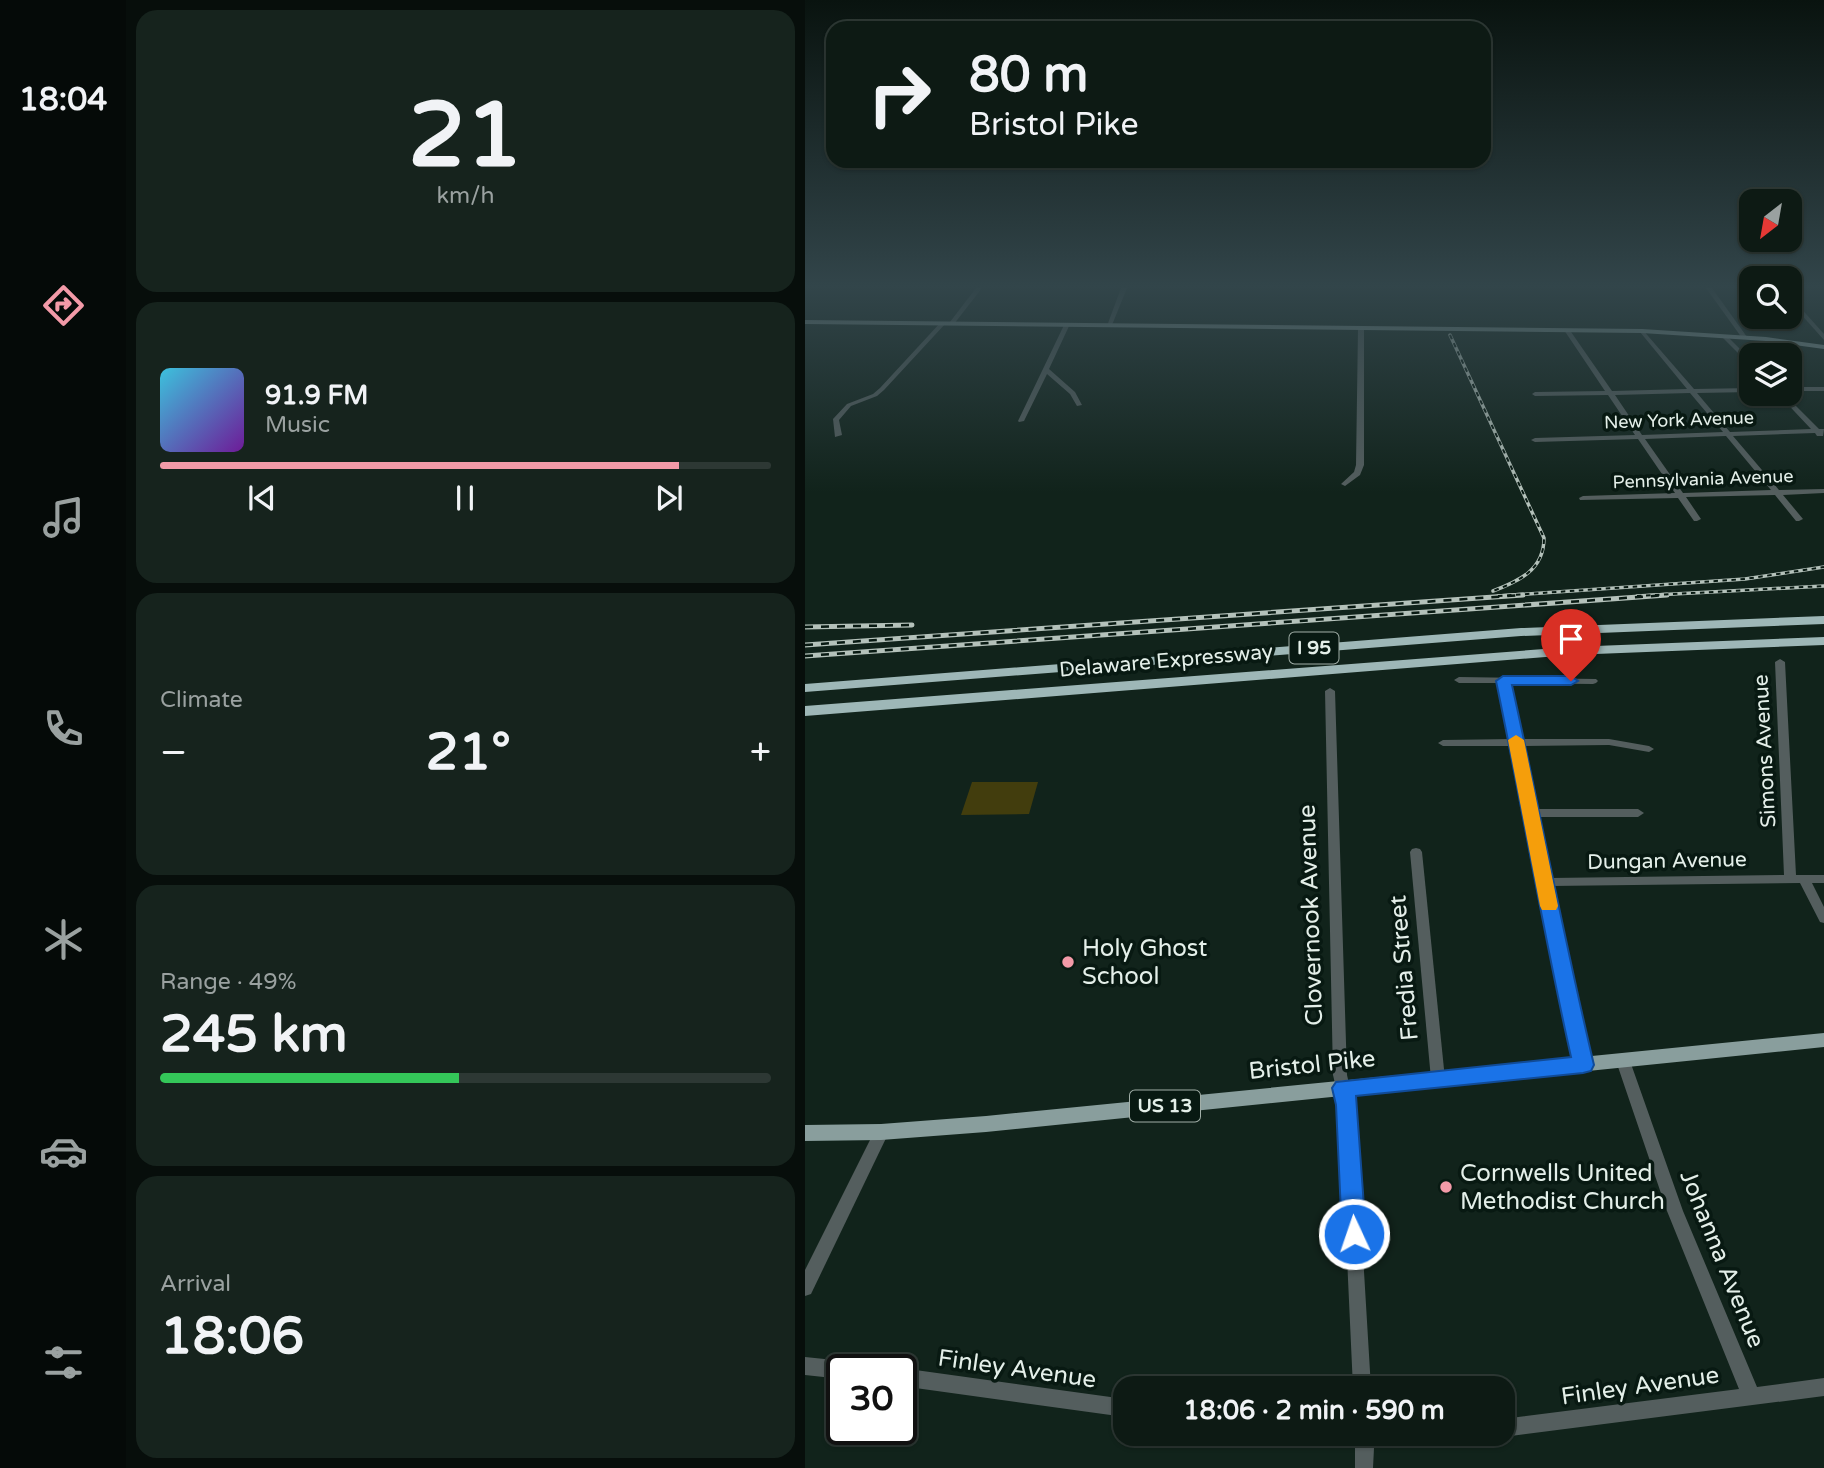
<!DOCTYPE html>
<meta charset="utf-8">
<style>
:root{--surface:#0d1a14;--page:#16231d;--text:#f1f3f6;--muted:#9aa1a0;--line:#2d3834;--accent:#f39aa8}
body{margin:0;font-family:"Varela Round",sans-serif;background:var(--page);color:var(--text);height:100vh;display:flex;flex-direction:column;font-size:26px;white-space:nowrap}
*{box-sizing:border-box;margin:0}
p{font-size:23px;color:var(--muted)}
.icon{flex:none;width:38px;height:38px;fill:none;stroke:currentColor;stroke-width:2;stroke-linecap:round;stroke-linejoin:round}
.map{position:relative;flex:1;overflow:hidden}
.side{display:flex;flex-direction:column;gap:10px;padding:10px;background:#070e0b;width:679px}
.side>*{flex:none}
.hud{position:absolute;left:21px;top:21px;width:665px;height:147px;border-radius:21px;box-shadow:0 2px 5px #0004,0 0 0 2px var(--line);background:#0d1a14;color:var(--text);overflow:hidden}
.needle{width:46px;rotate:211deg}
.fabs{position:absolute;left:934px;top:189px;display:grid;gap:14px}
.fabs a{display:grid;place-items:center;width:63px;height:63px;border-radius:14px;background:var(--surface);box-shadow:0 2px 5px #0004,0 0 0 2px var(--line);font-size:35px}
.speed{position:absolute;left:21px;top:1354px;display:flex;gap:14px;font-size:35px;font-weight:700;text-align:center}
.speed>*{display:grid;place-content:center;width:91px;height:91px;border-radius:50%;background:var(--surface);box-shadow:0 2px 5px #0004,0 0 0 2px var(--line);line-height:1}
.speed .limit{border:4px solid #111;border-radius:10px;background:#fff;color:#111}
.pin{position:absolute;display:grid;place-items:center;width:60px;height:60px;color:#fff;margin:-72px -30px;border-radius:50% 50% 50% 0;rotate:-45deg;box-shadow:0 0 7px #0007}
.pin .icon{rotate:45deg}
.me{position:absolute;width:77px;margin:-38px;rotate:357deg;stroke-linejoin:round;filter:drop-shadow(0 0 5px #0008)}
.turn{display:flex;align-items:center;gap:24px;height:147px;padding:0 28px;font-size:32px}
.turn .icon{width:91px;height:91px;stroke-width:2.5}
.turn b{display:block;font-size:49px;line-height:60px}
.big{font-size:52px;font-weight:800;line-height:1.1}
.side .widget{flex:1;display:flex;flex-direction:column;justify-content:center;gap:10px;min-width:0;padding:0 24px;border-radius:21px;background:var(--page)}
.side .dial{align-items:center;gap:0}
.dial b{font-size:91px;line-height:1}
.song{display:flex;align-items:center;gap:21px}
.cover{width:84px;height:84px;border-radius:10px;background:linear-gradient(135deg,hsl(190 70% 55%),hsl(280 70% 35%))}
.played{height:7px;border-radius:4px;background:linear-gradient(90deg,var(--accent) 85%,var(--line) 85%)}
.keys{display:flex;justify-content:space-around;direction:ltr}
.heat{display:flex;justify-content:space-between;align-items:center;font-size:38px;direction:ltr}
.charge{height:10px;border-radius:5px;background:linear-gradient(90deg,#34c759 49%,var(--line) 0)}
.trip{position:absolute;left:308px;top:1376px;width:402px;height:70px;border-radius:21px;background:var(--surface);box-shadow:0 2px 5px #0004,0 0 0 2px var(--line);font-weight:800;line-height:70px;text-align:center}
main{display:flex;flex:1;min-height:0}
.menu{display:flex;flex-direction:column;width:126px;justify-content:space-around;align-items:center;background:#050a08;color:var(--muted)}
.menu .icon{width:49px;height:49px}
.menu .current{color:var(--accent)}
.menu b{font-size:32px;color:var(--text)}
.map>svg:first-child{display:block}
.green{fill:#423d0d}
.lines{fill:none;stroke-linecap:round;stroke-linejoin:round}
.minor{fill:#545e5e;fill-rule:evenodd}
.major{fill:#899e9d;fill-rule:evenodd}
.highway{fill:#9eb7b7;fill-rule:evenodd}
.rail-far1-casing{stroke:#b4c1ba;stroke-width:3.5}
.rail-casing{stroke:#b4c1ba;stroke-width:5}
.rail-far1{stroke:#081912;stroke-width:2;stroke-dasharray:4.5;stroke-linecap:butt}
.rail{stroke:#081912;stroke-width:2.5;stroke-dasharray:8;stroke-linecap:butt}
.route{fill:#1a73e8;stroke:#114b97;stroke-width:2}
.slow{fill:#f59e0b}
.poi-dot{fill:#f39aa8;stroke:#081912;stroke-width:2.5}
.labels{text-anchor:middle;dominant-baseline:central;stroke-width:7;stroke-linejoin:round;paint-order:stroke}
.far-street-label{font-size:18px;fill:#e4efe9;stroke:#081912}
.shield{fill:#081912;stroke:#a2afa8;stroke-width:2}
.shield-label{font-size:19px;font-weight:bold;fill:#e4efe9}
.street-label{font-size:21px;fill:#e4efe9;stroke:#081912}
.near-street-label{font-size:24px;fill:#e4efe9;stroke:#081912}
.near-poi-label{font-size:24px;fill:#e4efe9;stroke:#081912;text-anchor:start}
</style>
<main>
<nav class="menu">
<b>18:04</b>
<svg class="icon current" aria-label="directions" viewBox="0 0 24 24"><path d="M12 3l9 9-9 9-9-9zM9 14v-3h6M13 9l2 2-2 2"/></svg>
<svg class="icon" aria-label="music" viewBox="0 0 24 24"><path d="M9 18V5l10-2v13"/><circle cx="6" cy="18" r="3"/><circle cx="16" cy="16" r="3"/></svg>
<svg class="icon" aria-label="phone" viewBox="0 0 24 24"><path d="M5 4h4l2 5-3 2q2 4 5 5l2-3 5 2v4C11 20 4 13 5 4z"/></svg>
<svg class="icon" aria-label="climate" viewBox="0 0 24 24"><path d="M12 3v18M4 7l16 10M4 17L20 7"/></svg>
<svg class="icon" aria-label="car" viewBox="0 0 24 24"><path d="M5 17H2v-5l4-1 3-4h7l3 4 3 1v5h-3M9 17h6M6 11h13"/><circle cx="7" cy="17" r="2"/><circle cx="17" cy="17" r="2"/></svg>
<svg class="icon" aria-label="filters" viewBox="0 0 24 24"><path d="M4 7h16M4 17h16"/><circle cx="9" cy="7" r="2"/><circle cx="15" cy="17" r="2"/></svg>
</nav>
<section class="side">
<div class="widget dial"><b>21</b><p>km/h</p></div>
<div class="widget">
<div class="song"><i class="cover"></i><div><b>91.9 FM</b><p>Music</p></div></div>
<div class="played"></div>
<div class="keys"><svg class="icon" aria-label="previous" viewBox="0 0 24 24"><path d="M18 5L8 12l10 7zM5 5v14"/></svg><svg class="icon" aria-label="pause" viewBox="0 0 24 24"><path d="M8 5v14M16 5v14"/></svg><svg class="icon" aria-label="next" viewBox="0 0 24 24"><path d="M6 5l10 7-10 7zM19 5v14"/></svg></div>
</div>
<div class="widget"><p>Climate</p>
<div class="heat"><a>−</a><b class="big">21°</b><a>+</a></div>
</div>
<div class="widget"><p>Range · 49%</p><b class="big">245 km</b><div class="charge"></div></div>
<div class="widget"><p>Arrival</p><b class="big">18:06</b></div>
</section>
<div class="map">
<svg width="1019" height="1468" viewBox="0 0 1019 1468">
<rect width="100%" height="100%" fill="#11231b"/>
<polygon class="green" points="167,782 233,782 224,814 156,815"/>
<g class="lines">
<g class="minor">
<polygon points="171,288 177,288 149,324 145,324 145,322"/>
<polygon points="316,288 322,288 307,325 302,326"/>
<polygon points="901,288 907,288 942,337 941,338 937,338"/>
<polygon points="985,296 1019,334 1019,340 985,302"/>
<polygon points="136,322 141,323 79,390 72,396 46,406 34,420 37,435 30,437 28,419 42,404 68,394 75,388"/>
<polygon points="260,323 265,324 244,369 270,392 277,405 272,406 265,394 242,374 219,421 214,422 213,421"/>
<polygon points="556,326 559,328 559,465 555,475 540,486 536,484 549,472 551,465 553,328"/>
<path d="M760,329h4l43,62 75,-2 -47,-57v-2l2,-1 52,60 58,-1v4l-55,1 33,39 81,-3 -33,-35h6l35,35h5l-1,7h-6l-2,-3 -82,3 46,54 45,-1v4l-41,2 20,24 -4,2h-3l-21,-26 -89,2 15,22 -4,2h-3l-16,-23 -98,2 -1,-2 4,-2 92,-3 -37,-54 -103,3 -4,-2 4,-2 100,-3 -27,-40 -73,1 -3,-2 3,-2 70,-1 -41,-61zM885,393l33,39 -81,3 -27,-40zM921,436l45,54 -88,3 -38,-54z"/>
<polygon points="917,335 921,335 947,361 947,367 917,337"/>
<rect x="985" y="387" width="34" height="4"/>
<polygon points="975,659 980,662 991,875 1019,875 1019,883 1007,883 1019,907 1019,923 1015,922 995,883 746,886 757,948 785,1065 783,1069 778,1071 773,1069 745,948 721,813 707,746 638,746 633,743 638,740 706,739 695,683 654,683 649,680 654,677 791,679 793,681 791,683 788,684 704,683 717,739 804,739 844,746 849,749 844,752 804,745 718,746 732,809 833,809 839,813 833,817 733,817 745,878 979,875 970,662"/>
<polygon points="525,688 530,691 542,1075 549,1105 566,1388 548,1388 535,1105 528,1075 520,691"/>
<polygon points="611,848 615,849 617,852 640,1079 638,1083 633,1085 628,1083 626,1079 605,852 607,849"/>
<polygon points="818,1055 823,1057 825,1061 878,1211 952,1387 1019,1378 1019,1396 698,1437 691,1433 698,1433 698,1419 934,1389 862,1211 811,1061 813,1057"/>
<polygon points="76,1126 81,1128 84,1132 6,1294 0,1296 0,1270 71,1128"/>
<polygon points="0,1357 39,1361 45,1364 48,1370 37,1370 37,1379 0,1375"/>
<polygon points="96,1368 320,1399 320,1417 96,1386 96,1370 91,1370"/>
<polygon points="500,1433 646,1433 644,1440 637,1442 569,1448 568,1468 550,1468 550,1448 509,1442 502,1440"/>
</g>
<g class="major">
<polygon points="0,320 837,329 961,337 1019,345 1019,349 961,341 837,333 0,324"/>
<polygon points="1019,1033 1019,1047 181,1132 76,1140 0,1141 0,1125 76,1124 181,1116"/>
</g>
<g class="highway">
<polygon points="1019,616 1019,624 716,636 0,692 0,684 716,628"/>
<polygon points="1019,637 1019,645 765,655 0,716 0,706 765,647"/>
</g>
<defs>
<g id="rail-far1">
<path d="M645,335l94,203c0,32 -25,43 -51,53"/>
<polyline points="693,596 940,579 1019,567"/>
<polyline points="832,596 1019,586"/>
</g>
<g id="rail">
<polyline points="0,627 107,625"/>
<polyline points="0,645 718,595"/>
<polyline points="0,656 862,595"/>
</g>
</defs>
<use href="#rail-far1" class="rail-far1-casing"/>
<use href="#rail" class="rail-casing"/>
<use href="#rail-far1" class="rail-far1"/>
<use href="#rail" class="rail"/>
</g>
<linearGradient id="sky" x2="0" y2="1"><stop stop-color="#09130f"/><stop offset="0.58" stop-color="#32454a"/><stop offset="1" stop-color="#32454a" stop-opacity="0"/></linearGradient>
<rect width="1019" height="493" fill="url(#sky)"/>
<path class="route" d="M698,676h68l7,5 -7,4h-59c28,126 52,254 82,380l-3,6 -8,2 -227,23 10,138 -3,7 -9,4 -9,-4 -3,-7 -6,-129 -4,-17 4,-6 235,-25c-28,-125 -49,-251 -75,-376z"/>
<polygon class="slow" points="711,735 719,740 753,906 751,910 737,910 735,906 703,740"/>
<g class="poi-dot">
<circle cx="263" cy="962" r="7"/>
<circle cx="641" cy="1187" r="7"/>
</g>
<g class="labels">
<g class="far-street-label">
<text transform="translate(874 420) rotate(-2)">New York Avenue</text>
<text transform="translate(898 479) rotate(-2)">Pennsylvania Avenue</text>
</g>
<g class="shield">
<rect x="484.5" y="632.5" width="49" height="31" rx="5"/>
<rect x="325" y="1090.5" width="70" height="31" rx="5"/>
</g>
<g class="shield-label">
<text x="509" y="648">I 95</text>
<text x="360" y="1106">US 13</text>
</g>
<g class="street-label">
<text transform="translate(361 661) rotate(-5)">Delaware Expressway</text>
<text transform="translate(960 751) rotate(-93)">Simons Avenue</text>
<text transform="translate(862 861) rotate(-1)">Dungan Avenue</text>
</g>
<g class="near-street-label">
<text transform="translate(506 915) rotate(-92)">Clovernook Avenue</text>
<text transform="translate(599 968) rotate(-95)">Fredia Street</text>
<text transform="translate(507 1065) rotate(-6)">Bristol Pike</text>
<text transform="translate(917 1259) rotate(68)">Johanna Avenue</text>
<text transform="translate(212 1369) rotate(8)">Finley Avenue</text>
<text transform="translate(835 1386) rotate(-8)">Finley Avenue</text>
</g>
<g class="near-poi-label">
<text x="277" y="948">Holy Ghost<tspan x="277" dy="28">School</tspan></text>
<text x="655" y="1173">Cornwells United<tspan x="655" dy="28">Methodist Church</tspan></text>
</g>
</g>
</svg>
<div class="fabs">
<a><svg class="needle" viewBox="-14 -14 28 28"><path d="M0-13l5 13h-10z" fill="#e53935"/><path d="M0 13l5-13h-10z" fill="#9aa1a0"/></svg></a>
<a><svg class="icon" aria-label="search" viewBox="0 0 24 24"><circle cx="10" cy="10" r="6"/><path d="M15 15l6 6"/></svg></a>
<a><svg class="icon" aria-label="layers" viewBox="0 0 24 24"><path d="M12 4l9 5-9 5-9-5zM3 14l9 5 9-5"/></svg></a>
</div>
<div class="speed"><div class="limit">30</div></div>
<div class="pin" style="left:766px;top:681px;background:#d93025"><svg class="icon" aria-label="arrive" viewBox="0 0 24 24"><path d="M6 21V4h12l-3 4 3 4H6"/></svg></div>
<svg class="me" style="left:549px;top:1234px" viewBox="-20 -20 40 40"><circle r="17" fill="#1a73e8" stroke="#fff" stroke-width="3"/><path d="M0-11L8 9 0 5-8 9z" fill="#fff"/></svg>
<div class="trip">18:06 · 2 min · 590 m</div>
<div class="hud">
<div class="turn"><svg class="icon" aria-label="right" viewBox="0 0 24 24"><path d="M7 20v-9h11M14 6l5 5-5 5"/></svg><div><b>80 m</b>Bristol Pike</div></div>
</div>
</div>
</main>
